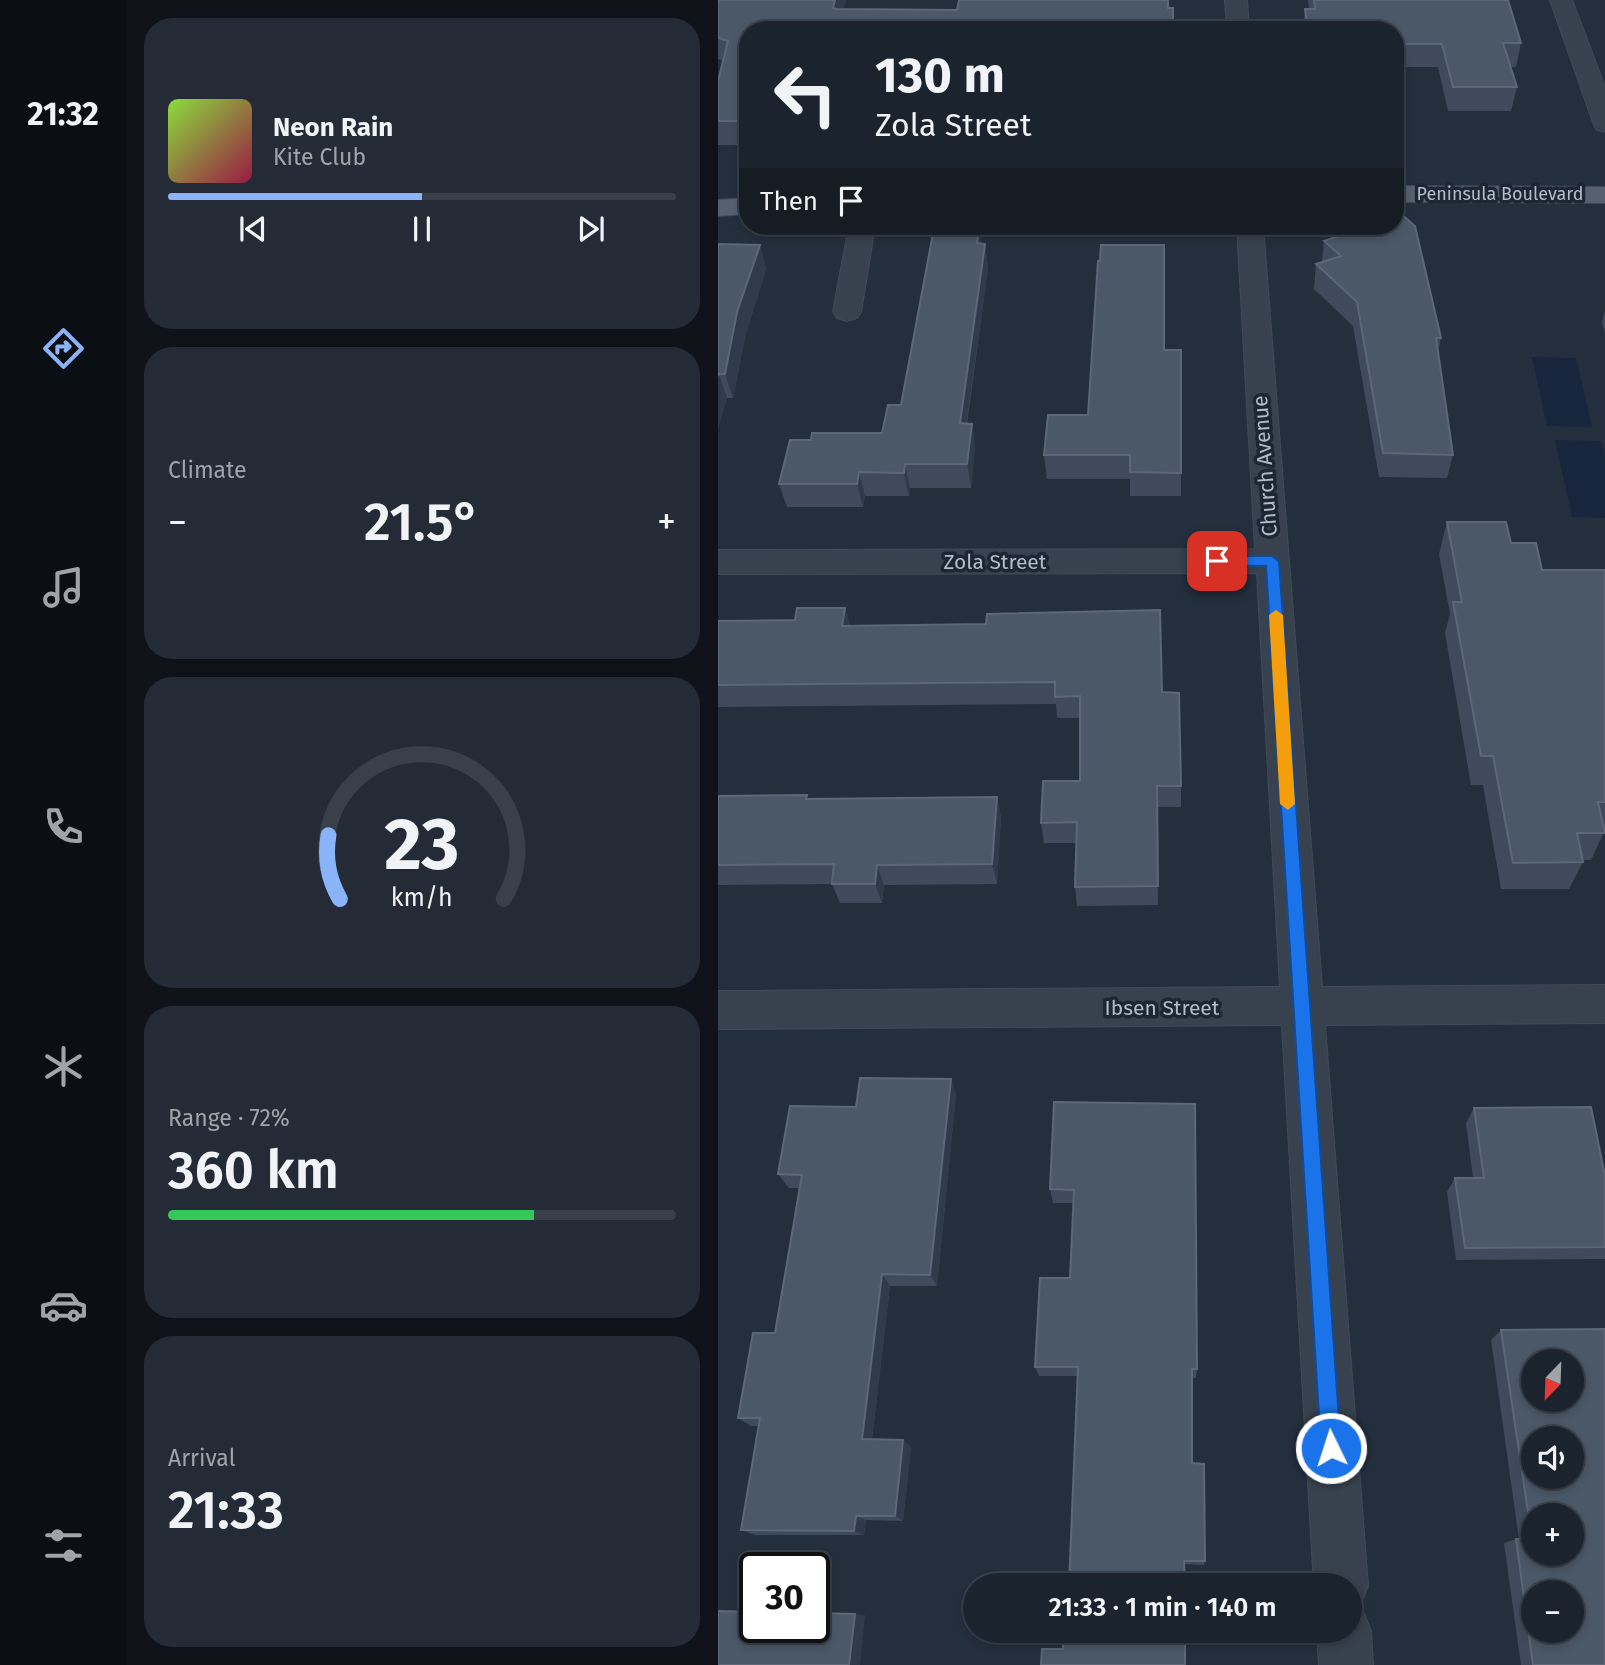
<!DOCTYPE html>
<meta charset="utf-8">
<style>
:root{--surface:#1b232e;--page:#242b36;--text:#f1f3f6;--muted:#a0a4aa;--line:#39404a;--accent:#8ab4f8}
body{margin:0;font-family:"Fira Sans",sans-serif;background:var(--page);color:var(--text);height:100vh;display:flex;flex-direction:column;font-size:26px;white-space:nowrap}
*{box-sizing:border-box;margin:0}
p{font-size:23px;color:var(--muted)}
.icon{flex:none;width:38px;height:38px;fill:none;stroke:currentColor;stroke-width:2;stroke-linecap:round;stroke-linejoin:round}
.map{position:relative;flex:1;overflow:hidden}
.sheet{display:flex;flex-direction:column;gap:18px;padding:18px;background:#0f1319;width:592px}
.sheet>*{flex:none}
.guide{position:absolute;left:21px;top:21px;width:665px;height:214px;border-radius:28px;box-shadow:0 4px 10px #0003,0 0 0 2px var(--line);background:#1b232e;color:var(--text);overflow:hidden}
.needle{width:46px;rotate:203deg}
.tools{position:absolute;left:803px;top:1349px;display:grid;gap:14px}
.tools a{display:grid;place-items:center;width:63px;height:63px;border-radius:50%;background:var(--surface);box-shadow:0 4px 10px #0003,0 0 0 2px var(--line);font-size:35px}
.speed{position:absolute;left:21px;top:1552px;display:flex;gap:14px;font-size:35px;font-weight:700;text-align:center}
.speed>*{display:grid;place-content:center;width:91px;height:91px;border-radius:50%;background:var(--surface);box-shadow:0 4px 10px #0003,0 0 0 2px var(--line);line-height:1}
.speed .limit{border:4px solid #111;border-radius:10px;background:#fff;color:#111}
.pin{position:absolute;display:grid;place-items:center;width:60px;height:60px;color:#fff;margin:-30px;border-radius:14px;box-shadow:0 4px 10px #0006}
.me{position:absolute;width:77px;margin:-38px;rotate:356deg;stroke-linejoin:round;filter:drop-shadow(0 0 5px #0008)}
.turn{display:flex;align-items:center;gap:24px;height:147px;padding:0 21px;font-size:32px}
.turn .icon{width:91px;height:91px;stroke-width:2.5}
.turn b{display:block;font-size:49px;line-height:60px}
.then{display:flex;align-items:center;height:66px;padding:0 21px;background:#0003;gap:14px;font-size:26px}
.big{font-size:52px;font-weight:600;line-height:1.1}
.sheet .widget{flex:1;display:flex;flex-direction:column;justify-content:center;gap:10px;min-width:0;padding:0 24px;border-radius:28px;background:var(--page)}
.sheet .dial{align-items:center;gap:0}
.dial svg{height:182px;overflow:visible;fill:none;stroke:var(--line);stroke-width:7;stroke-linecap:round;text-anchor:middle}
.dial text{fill:var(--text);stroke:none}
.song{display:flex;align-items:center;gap:21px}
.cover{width:84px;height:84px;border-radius:10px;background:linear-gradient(135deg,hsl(90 70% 55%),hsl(340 70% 35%))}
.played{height:7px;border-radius:4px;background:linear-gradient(90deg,var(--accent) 50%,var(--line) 50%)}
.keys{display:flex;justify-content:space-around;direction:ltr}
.heat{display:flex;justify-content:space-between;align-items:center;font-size:38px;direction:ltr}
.charge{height:10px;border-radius:5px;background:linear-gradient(90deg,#34c759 72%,var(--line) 0)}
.trip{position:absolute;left:245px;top:1573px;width:399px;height:70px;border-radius:35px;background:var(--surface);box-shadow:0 4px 10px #0003,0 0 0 2px var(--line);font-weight:600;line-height:70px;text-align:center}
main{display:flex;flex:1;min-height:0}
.menu{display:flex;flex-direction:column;width:126px;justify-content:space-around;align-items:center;background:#0b0e12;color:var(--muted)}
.menu .icon{width:49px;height:49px}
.menu .active{color:var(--accent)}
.menu b{font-size:32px;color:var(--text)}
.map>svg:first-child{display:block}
.water{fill:#17263c}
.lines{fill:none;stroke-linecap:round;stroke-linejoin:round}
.minor-casing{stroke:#414a57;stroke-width:2}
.major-casing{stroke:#414a57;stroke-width:2}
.minor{fill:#38414e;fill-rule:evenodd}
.major{fill:#56606e;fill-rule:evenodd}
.wall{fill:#3f4b5c}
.shaded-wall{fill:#2f3b4b}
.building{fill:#4b5868;stroke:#5c6777;stroke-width:2;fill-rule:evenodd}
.route{fill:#1a73e8;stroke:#114b97;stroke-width:2}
.slow{fill:#f59e0b}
.labels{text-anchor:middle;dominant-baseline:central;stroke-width:7;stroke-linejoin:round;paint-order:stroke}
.far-street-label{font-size:18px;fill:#b4bcc9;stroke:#1d2633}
.street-label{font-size:21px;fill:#b4bcc9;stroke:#1d2633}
</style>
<main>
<nav class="menu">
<b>21:32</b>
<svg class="icon active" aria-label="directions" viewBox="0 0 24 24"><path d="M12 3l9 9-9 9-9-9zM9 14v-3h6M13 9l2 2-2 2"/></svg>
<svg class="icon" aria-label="music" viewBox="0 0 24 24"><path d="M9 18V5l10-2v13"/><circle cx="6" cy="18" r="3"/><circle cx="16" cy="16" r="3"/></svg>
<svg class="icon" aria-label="phone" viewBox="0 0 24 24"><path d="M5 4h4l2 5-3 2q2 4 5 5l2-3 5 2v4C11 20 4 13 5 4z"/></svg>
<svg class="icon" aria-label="climate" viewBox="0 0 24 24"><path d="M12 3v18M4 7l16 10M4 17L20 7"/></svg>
<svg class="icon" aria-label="car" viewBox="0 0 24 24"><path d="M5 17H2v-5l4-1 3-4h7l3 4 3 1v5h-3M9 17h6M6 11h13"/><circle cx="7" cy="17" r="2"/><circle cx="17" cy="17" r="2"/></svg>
<svg class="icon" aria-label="filters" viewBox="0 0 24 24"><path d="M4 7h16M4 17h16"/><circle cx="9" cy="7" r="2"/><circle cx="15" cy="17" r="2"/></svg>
</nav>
<section class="sheet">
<div class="widget">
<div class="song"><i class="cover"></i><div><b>Neon Rain</b><p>Kite Club</p></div></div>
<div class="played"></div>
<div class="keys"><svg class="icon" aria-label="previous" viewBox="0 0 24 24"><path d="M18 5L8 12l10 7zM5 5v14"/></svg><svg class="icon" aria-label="pause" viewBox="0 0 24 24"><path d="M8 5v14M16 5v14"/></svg><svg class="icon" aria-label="next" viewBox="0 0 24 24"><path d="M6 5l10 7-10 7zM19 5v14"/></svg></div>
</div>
<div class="widget"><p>Climate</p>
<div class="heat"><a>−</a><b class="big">21.5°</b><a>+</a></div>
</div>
<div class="widget dial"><svg viewBox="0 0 100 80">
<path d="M14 69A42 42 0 1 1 86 69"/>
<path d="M14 69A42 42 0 0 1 9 41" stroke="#8ab4f8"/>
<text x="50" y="56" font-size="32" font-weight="700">23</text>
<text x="50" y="72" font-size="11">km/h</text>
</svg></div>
<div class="widget"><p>Range · 72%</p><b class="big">360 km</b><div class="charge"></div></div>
<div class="widget"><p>Arrival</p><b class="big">21:33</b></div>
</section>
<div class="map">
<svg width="888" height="1665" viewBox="0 0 888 1665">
<rect width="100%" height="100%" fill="#242f3e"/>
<g class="water">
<polygon points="814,357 858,358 874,427 829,426"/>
<polygon points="837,440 883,441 888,459 887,518 854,517"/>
</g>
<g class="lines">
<defs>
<g id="minor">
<polygon points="507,0 529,0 531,30 509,30"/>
<polygon points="832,0 854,0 888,90 888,132 879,130 876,125"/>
<polygon points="131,226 157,226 143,312 139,318 129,321 119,318 115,312"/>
<polygon points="519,226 545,226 604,987 888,985 888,1023 607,1025 650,1586 642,1605 635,1608 645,1612 653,1631 655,1665 601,1665 599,1631 632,1631 632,1586 596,1586 564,1025 0,1029 0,991 562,987 539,573 0,574 0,550 537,549"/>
</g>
<g id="major">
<polygon points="677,186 888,187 888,203 677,202"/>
<polygon points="30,198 30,214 0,216 0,200"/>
</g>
</defs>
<use href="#minor" class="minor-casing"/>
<use href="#major" class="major-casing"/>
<use href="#minor" class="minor"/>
<use href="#major" class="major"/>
</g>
<g class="wall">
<polygon points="0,0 128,0 125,9 239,10 450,0 30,30 30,145 0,145 0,81 5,61 0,59"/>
<polygon points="590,0 790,0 803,43 798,67 793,67 799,87 793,111 730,111 720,67 677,67 677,30 585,30 587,9 591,9"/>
<polygon points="261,229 263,243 267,244 270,268 249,424 254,424 257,447 253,488 192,488 191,496 147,496 145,507 69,507 61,484 93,440 164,433 183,405"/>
<polygon points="606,241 723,338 720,352 735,455 729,478 661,477 635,326 596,289 598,264 604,262"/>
<polygon points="0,244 42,245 48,269 27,337 15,398 9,398 0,428"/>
<polygon points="382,261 446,350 463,473 463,496 412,496 412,479 329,479 326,455 370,415"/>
<polygon points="887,311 887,333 884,322"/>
<polygon points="729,522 793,543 824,570 887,570 887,830 873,860 865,860 865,862 851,889 783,889 765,785 753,785 727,633 732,614 721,554"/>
<polygon points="127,608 132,626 444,692 463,786 463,807 439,807 440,905 359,906 357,887 358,843 326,843 323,823 362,781 362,718 339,718 338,704 0,707 0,621 77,620"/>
<polygon points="0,796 90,799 279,797 283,817 279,884 166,885 164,903 122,903 114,884 0,885"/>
<polygon points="238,1094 219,1286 172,1286 154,1439 185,1440 193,1447 185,1521 148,1520 146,1535 37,1535 23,1530 41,1426 33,1426 20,1418 57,1333 81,1188 71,1188 60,1174 138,1107"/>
<polygon points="336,1102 479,1369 478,1378 474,1378 474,1463 487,1561 486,1565 466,1564 360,1376 321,1376 317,1367 352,1278 356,1203 335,1203 332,1189"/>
<polygon points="756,1108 887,1176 887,1259 738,1260 729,1192 737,1178 755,1178 748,1123"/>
<polygon points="783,1330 887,1665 803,1665 786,1543 798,1539 801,1539 773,1340"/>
</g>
<g class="shaded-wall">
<polygon points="117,0 128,0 120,30 115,8"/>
<polygon points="261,229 264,253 259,243"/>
<polygon points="267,244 270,268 245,447 242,423"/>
<polygon points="42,245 48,269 27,337 15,398 7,374 19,312"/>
<polygon points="1,374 9,398 0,428 0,376"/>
<polygon points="254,424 257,447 253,488 249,464"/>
<polygon points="187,464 192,488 191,496 186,473"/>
<polygon points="141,472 147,496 145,507 139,484"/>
<polygon points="127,608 133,631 124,626"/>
<polygon points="279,797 283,817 279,884 274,864"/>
<polygon points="159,865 166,885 164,903 157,884"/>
<polygon points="233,1079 238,1094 219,1286 212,1275"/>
<polygon points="164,1274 172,1286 153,1446 144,1439"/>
<polygon points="185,1440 193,1447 185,1521 177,1516"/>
<polygon points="138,1516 148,1520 146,1535 136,1531"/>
<polygon points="137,1614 147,1615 142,1665 131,1665"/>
</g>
<g class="building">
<polygon points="0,0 117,0 115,8 118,9 239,10 241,0 450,0 450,8 455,8 455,30 30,30 29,121 0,121 0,81 10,41 0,38"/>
<polygon points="596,0 790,0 803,43 785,43 799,87 735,87 724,44 677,44 677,30 590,30 587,9 597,9"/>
<polygon points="683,214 697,226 723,338 718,338 735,455 665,453 639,302 598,264 623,256 606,241 651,226 677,226 677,217"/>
<polygon points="216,228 261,229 259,243 267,244 242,423 254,424 249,464 187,464 186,473 141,472 139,484 61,484 72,440 93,440 94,433 164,433 170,405 183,405"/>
<polygon points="0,244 42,245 19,312 7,374 1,374 0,376"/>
<polygon points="383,245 446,245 446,350 463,350 463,473 412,472 412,455 326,455 330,415 370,415 380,261 382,261"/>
<polygon points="729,522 788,522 793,543 818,543 824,570 887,570 887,802 880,802 887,833 859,833 865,862 795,863 775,756 763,756 735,602 744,602"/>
<polygon points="79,608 127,608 124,626 268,624 269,614 442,610 444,692 461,693 463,786 439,786 440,886 357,887 359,822 323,823 325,781 362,781 362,696 337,697 337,682 0,685 0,621 77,620"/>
<polygon points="89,795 88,799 279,797 274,864 159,865 157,884 114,884 116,864 0,865 0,796"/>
<polygon points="142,1078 233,1079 212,1275 164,1274 144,1439 185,1440 177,1516 138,1516 136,1531 23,1530 42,1418 20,1418 35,1333 57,1333 84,1175 60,1174 72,1106 138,1107"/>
<polygon points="336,1102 477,1104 479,1369 474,1369 474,1463 486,1464 487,1561 466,1561 467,1586 351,1586 360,1367 317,1367 322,1278 352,1278 356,1190 332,1189"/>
<polygon points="873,1107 887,1176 887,1247 747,1248 737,1178 766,1178 756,1108"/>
<path d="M887,1329v336h-72l-17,-126h16l-31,-209zM816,1362h38v38h-38zM816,1438h38v39h-38zM816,1516h38v38h-38zM816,1592h38v39h-38z"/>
<polygon points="0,1611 37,1612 37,1628 96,1628 96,1613 137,1614 131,1665 0,1665"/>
<polygon points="346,1631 467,1631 467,1665 323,1665 324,1649 345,1649"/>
</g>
<polygon class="route" points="499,556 554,556 561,561 623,1448 620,1455 613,1458 606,1455 603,1448 548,566 494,565 494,558"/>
<polygon class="slow" points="558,610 565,615 577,804 570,810 562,804 551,615"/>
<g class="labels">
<g class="far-street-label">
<text x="782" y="194">Peninsula Boulevard</text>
</g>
<g class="street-label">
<text transform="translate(547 466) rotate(-94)">Church Avenue</text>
<text x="277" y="562">Zola Street</text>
<text x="444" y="1008">Ibsen Street</text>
</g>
</g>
</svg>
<div class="tools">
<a><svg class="needle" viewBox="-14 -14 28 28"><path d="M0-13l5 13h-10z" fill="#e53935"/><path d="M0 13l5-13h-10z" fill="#a0a4aa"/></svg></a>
<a><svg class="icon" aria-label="sound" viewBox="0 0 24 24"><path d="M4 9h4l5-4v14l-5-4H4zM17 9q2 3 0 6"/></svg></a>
<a>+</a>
<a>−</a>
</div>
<div class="speed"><div class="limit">30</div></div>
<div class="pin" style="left:499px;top:561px;background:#d93025"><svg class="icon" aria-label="arrive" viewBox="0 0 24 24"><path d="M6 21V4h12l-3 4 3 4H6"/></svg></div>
<svg class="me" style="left:613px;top:1448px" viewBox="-20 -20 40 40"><circle r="17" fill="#1a73e8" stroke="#fff" stroke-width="3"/><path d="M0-11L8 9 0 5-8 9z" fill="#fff"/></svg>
<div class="trip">21:33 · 1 min · 140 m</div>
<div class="guide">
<div class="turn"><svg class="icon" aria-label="left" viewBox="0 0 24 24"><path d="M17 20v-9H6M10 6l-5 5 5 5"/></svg><div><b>130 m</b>Zola Street</div></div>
<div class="then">Then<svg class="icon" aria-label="arrive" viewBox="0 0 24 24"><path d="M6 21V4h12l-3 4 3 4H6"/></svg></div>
</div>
</div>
</main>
